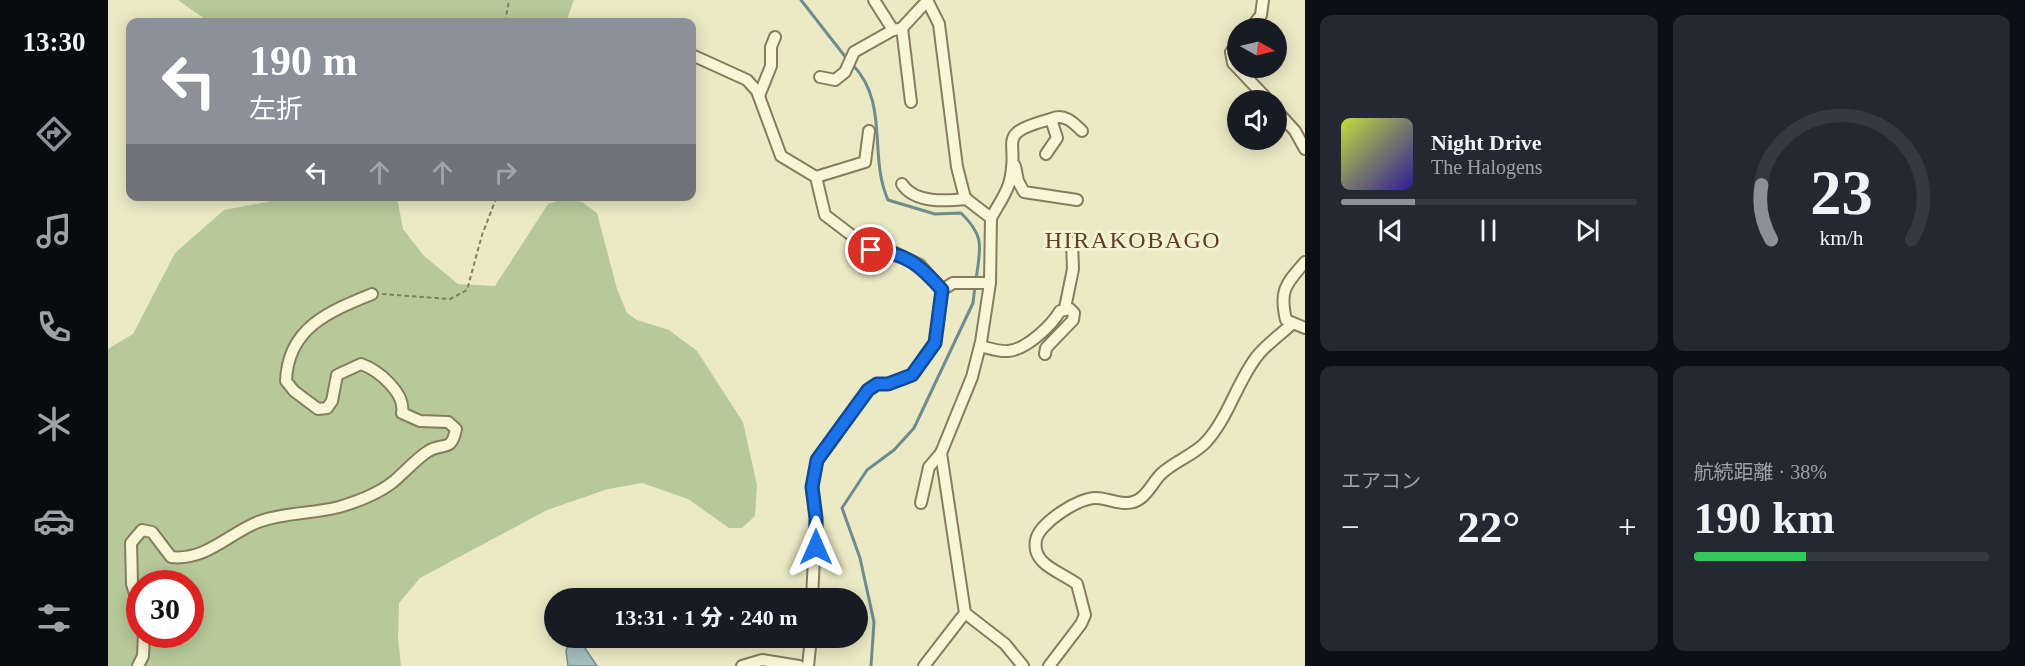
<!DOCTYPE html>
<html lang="ja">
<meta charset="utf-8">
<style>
:root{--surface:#171b24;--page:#242831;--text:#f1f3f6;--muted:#9ea1a6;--line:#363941;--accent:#8c9099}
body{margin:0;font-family:"Times New Roman","Noto Sans JP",serif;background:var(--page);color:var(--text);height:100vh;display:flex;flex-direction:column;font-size:22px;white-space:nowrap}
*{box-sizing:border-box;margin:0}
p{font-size:20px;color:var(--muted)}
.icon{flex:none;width:33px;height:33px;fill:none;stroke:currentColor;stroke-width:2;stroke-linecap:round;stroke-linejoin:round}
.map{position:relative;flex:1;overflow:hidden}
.side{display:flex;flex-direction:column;gap:15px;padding:15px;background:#0d0f14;width:720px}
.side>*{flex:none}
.guide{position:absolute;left:18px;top:18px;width:570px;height:183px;border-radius:12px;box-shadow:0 3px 15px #0003;background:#8c9099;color:#fff;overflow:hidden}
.needle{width:39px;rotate:98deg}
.tools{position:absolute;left:1119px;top:18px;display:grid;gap:12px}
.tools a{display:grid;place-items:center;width:60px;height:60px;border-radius:50%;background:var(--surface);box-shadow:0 3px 15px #0003;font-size:30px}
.speed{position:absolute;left:18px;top:570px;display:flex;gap:12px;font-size:30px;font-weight:700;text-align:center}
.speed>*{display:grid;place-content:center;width:78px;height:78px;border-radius:50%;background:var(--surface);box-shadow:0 3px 15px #0003;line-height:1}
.speed .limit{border:9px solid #d22;background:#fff;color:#111}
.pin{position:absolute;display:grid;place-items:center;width:51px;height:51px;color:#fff;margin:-26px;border:3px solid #fff;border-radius:50%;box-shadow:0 2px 6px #0007}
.me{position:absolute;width:66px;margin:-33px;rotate:0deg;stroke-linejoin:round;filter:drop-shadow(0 0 4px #0008)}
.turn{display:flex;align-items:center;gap:21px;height:126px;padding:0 24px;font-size:27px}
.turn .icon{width:78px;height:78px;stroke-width:2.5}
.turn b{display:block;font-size:42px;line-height:51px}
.lanes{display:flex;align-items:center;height:57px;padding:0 24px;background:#0003;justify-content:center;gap:30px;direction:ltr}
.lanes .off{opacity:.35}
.big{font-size:45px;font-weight:800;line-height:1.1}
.side .card{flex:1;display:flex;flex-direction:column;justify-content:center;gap:9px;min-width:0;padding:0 21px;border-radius:12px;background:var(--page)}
.side .dial{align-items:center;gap:0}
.dial svg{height:156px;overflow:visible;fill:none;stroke:var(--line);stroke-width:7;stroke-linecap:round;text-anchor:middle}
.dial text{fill:var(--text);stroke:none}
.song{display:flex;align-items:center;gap:18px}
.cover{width:72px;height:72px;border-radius:9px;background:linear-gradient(135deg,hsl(70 70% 55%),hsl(250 70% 35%))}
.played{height:6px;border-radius:3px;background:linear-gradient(90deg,var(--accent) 25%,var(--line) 25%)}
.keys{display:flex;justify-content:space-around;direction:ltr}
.heat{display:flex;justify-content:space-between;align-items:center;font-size:33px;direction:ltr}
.charge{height:9px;border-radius:4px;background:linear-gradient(90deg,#34c759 38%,var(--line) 0)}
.side .tiles{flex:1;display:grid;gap:15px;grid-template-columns:repeat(2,1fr)}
.trip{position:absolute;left:436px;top:588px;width:324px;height:60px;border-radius:30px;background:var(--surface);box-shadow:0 3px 15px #0003;font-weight:800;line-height:60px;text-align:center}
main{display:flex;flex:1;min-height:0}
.tab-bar{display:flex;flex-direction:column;width:108px;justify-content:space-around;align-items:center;background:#090b0e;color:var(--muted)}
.tab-bar .icon{width:42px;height:42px}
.tab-bar .on{color:var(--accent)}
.tab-bar b{font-size:27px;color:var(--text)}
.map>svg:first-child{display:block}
.green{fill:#b7c999;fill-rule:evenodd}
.water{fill:#a6bfbe;stroke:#6e8c8d;stroke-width:1.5}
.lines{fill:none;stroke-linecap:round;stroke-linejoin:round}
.stream{stroke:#6e8c8d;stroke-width:3}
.street-casing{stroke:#857d5c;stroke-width:14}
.path{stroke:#857d5c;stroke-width:2;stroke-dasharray:4.5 3;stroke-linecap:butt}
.street{stroke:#f7f6d8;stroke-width:10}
.route-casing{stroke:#114b97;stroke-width:15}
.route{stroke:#1a73e8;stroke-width:10}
.labels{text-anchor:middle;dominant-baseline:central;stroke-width:6;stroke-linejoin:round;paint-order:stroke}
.quarter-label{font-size:24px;letter-spacing:1.5px;fill:#603f21;stroke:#f3f3d4}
</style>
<main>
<nav class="tab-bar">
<b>13:30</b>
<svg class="icon on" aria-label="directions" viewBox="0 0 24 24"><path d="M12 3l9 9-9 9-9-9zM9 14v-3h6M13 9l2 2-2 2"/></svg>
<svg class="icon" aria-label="music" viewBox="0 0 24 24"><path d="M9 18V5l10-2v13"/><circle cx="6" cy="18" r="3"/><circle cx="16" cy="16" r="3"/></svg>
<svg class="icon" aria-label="phone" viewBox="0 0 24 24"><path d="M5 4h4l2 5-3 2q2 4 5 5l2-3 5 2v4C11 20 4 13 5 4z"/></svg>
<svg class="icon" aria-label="climate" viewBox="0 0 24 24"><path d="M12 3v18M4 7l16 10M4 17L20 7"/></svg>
<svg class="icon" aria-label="car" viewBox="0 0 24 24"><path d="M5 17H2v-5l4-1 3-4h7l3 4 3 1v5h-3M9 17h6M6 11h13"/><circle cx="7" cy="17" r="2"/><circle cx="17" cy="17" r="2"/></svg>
<svg class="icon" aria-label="filters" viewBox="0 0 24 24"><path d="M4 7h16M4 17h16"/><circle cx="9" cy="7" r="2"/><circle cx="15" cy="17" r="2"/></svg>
</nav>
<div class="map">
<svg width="1197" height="666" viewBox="0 0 1197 666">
<rect width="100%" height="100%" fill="#ebeac5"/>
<g class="green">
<polygon points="70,0 466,0 458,22 101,22"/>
<path d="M186,197h103l6,32 20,26 35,29 37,2 53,-82 16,-5 18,3 15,11 20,76 10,24 10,7 32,10 28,21 46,71 14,63 -2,31 -13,12h-13l-41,-29 -46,-16 -34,6 -61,21 -127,68 -21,25 -1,35 3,28h-293v-317l25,-15 42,-81 49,-43zM32,584h50v50h-50z"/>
</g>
<polygon class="water" points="470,638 489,666 460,666 458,651 461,639"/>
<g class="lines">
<g class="stream">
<polyline points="693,0 739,59"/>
<path d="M744,64c38,39 16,91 36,136l47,14 26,-1c25,24 19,35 15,67"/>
<polyline points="763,666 766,622 752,558 734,508 759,470 786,450 806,428 865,303 867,286"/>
</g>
<defs>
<g id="street">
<polyline points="766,0 785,30 791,29"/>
<polyline points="1143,28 1153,15 1155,0"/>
<polyline points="1130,44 1123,52 1125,63 1160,100"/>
<polyline points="584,55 639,80 649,91 673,156 708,177 717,215 763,250 785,252 812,265 834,290 827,343 804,375 780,384 769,384 760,390 709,461 704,487 708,518 704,598"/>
<polyline points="712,77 727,80 737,72 746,52 785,30"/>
<polyline points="651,96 663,66 663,47 667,37"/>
<polyline points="803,102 794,28 819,1"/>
<polyline points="1168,110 1187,131 1197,149"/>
<path d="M943,119c13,-6 22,3 31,12"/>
<polyline points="907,166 910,181 916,192 969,200"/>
<polyline points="708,177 757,162 761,131"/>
<path d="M794,184c13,20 45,17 65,15"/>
<path d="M883,218c6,-11 14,-22 18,-34 13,-44 -18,-49 42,-65l6,19 -11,16"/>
<path d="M1197,262c-19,22 -26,28 -19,58l19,8"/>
<polyline points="834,290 845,283 882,283"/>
<polyline points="957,308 965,269 964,243"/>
<path d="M872,346c9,2 19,6 28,5 18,-1 44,-26 52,-40l10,-2 4,4 -1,7 -27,28 -1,6"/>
<polyline points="813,503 821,467 833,453"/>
<path d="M32,609l-8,-25 -1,-41 11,-13 10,2 19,25c35,4 57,-23 87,-35 26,-10 54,-8 81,-15 17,-5 40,-14 54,-25 12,-10 22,-22 34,-30 16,-11 24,2 29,-23l-8,-7 -28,-1 -18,-8c4,-20 -24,-43 -41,-49l-24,11 -5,26 -5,7 -9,1 -24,-18 -8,-10c2,-53 42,-69 86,-87"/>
<polyline points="857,613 897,644 915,666"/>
<polyline points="30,666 35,656 36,634"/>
<polyline points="634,666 654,660 691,666"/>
<polyline points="700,666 703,638"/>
<polyline points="816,666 857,613 833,453 864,377 873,342 882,283 883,218 857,198 849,167 831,24 819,0"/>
<path d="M941,666l32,-42 4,-9 -8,-31c-15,-12 -46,-19 -41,-44 3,-17 45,-44 61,-42 16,1 29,11 44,0 8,-6 13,-17 20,-24 14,-13 33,-19 45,-32 23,-25 31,-61 52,-87 9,-11 23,-21 34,-31"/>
</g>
</defs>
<use href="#street" class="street-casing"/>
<g class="path">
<polyline points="397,22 401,0"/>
<polyline points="274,294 342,299 359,290 374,235 389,196"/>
</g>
<use href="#street" class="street"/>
</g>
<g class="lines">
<defs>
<path id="route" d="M708,547v-29l-4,-31 5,-27 51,-70 9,-6h11l24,-9 23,-32 7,-53c-23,-26 -36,-37 -71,-40"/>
</defs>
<use href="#route" class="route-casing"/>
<use href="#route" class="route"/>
</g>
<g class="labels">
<g class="quarter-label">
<text x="1025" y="240">HIRAKOBAGO</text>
</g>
</g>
</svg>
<div class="tools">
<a><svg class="needle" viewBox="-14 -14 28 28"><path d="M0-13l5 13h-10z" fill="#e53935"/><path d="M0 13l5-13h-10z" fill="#9ea1a6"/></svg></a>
<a><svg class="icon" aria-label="sound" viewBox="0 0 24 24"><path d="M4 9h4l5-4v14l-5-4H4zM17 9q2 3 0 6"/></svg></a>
</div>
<div class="speed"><div class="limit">30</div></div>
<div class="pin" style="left:763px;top:250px;background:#d93025"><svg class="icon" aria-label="arrive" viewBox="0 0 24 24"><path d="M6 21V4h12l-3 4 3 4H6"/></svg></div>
<svg class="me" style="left:708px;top:547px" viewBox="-20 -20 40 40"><path d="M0-17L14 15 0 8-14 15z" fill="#1a73e8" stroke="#fff" stroke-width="4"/></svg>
<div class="trip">13:31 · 1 分 · 240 m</div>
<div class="guide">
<div class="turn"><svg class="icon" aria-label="left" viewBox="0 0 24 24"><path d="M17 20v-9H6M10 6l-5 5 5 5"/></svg><div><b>190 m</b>左折</div></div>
<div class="lanes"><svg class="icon" aria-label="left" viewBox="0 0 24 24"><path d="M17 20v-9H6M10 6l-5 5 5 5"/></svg><svg class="icon off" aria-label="ahead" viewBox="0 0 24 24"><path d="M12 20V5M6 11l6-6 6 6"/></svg><svg class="icon off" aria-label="ahead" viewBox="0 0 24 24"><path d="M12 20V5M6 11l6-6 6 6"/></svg><svg class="icon off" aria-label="right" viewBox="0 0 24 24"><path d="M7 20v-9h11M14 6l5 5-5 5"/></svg></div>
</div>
</div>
<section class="side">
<div class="tiles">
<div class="card">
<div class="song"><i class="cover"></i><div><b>Night Drive</b><p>The Halogens</p></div></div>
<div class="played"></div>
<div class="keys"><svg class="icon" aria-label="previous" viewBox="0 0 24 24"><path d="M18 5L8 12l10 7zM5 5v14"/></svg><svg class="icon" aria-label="pause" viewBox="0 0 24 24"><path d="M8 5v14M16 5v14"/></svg><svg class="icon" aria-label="next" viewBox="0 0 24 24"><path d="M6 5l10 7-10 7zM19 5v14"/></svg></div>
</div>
<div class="card dial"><svg viewBox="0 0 100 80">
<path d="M14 69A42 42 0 1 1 86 69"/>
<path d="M14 69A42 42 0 0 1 9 41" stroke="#8c9099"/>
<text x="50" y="56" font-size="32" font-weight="700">23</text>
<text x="50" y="72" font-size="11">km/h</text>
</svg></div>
<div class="card"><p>エアコン</p>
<div class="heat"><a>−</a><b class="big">22°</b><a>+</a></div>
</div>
<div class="card"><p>航続距離 · 38%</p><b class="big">190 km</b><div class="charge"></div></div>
</div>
</section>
</main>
